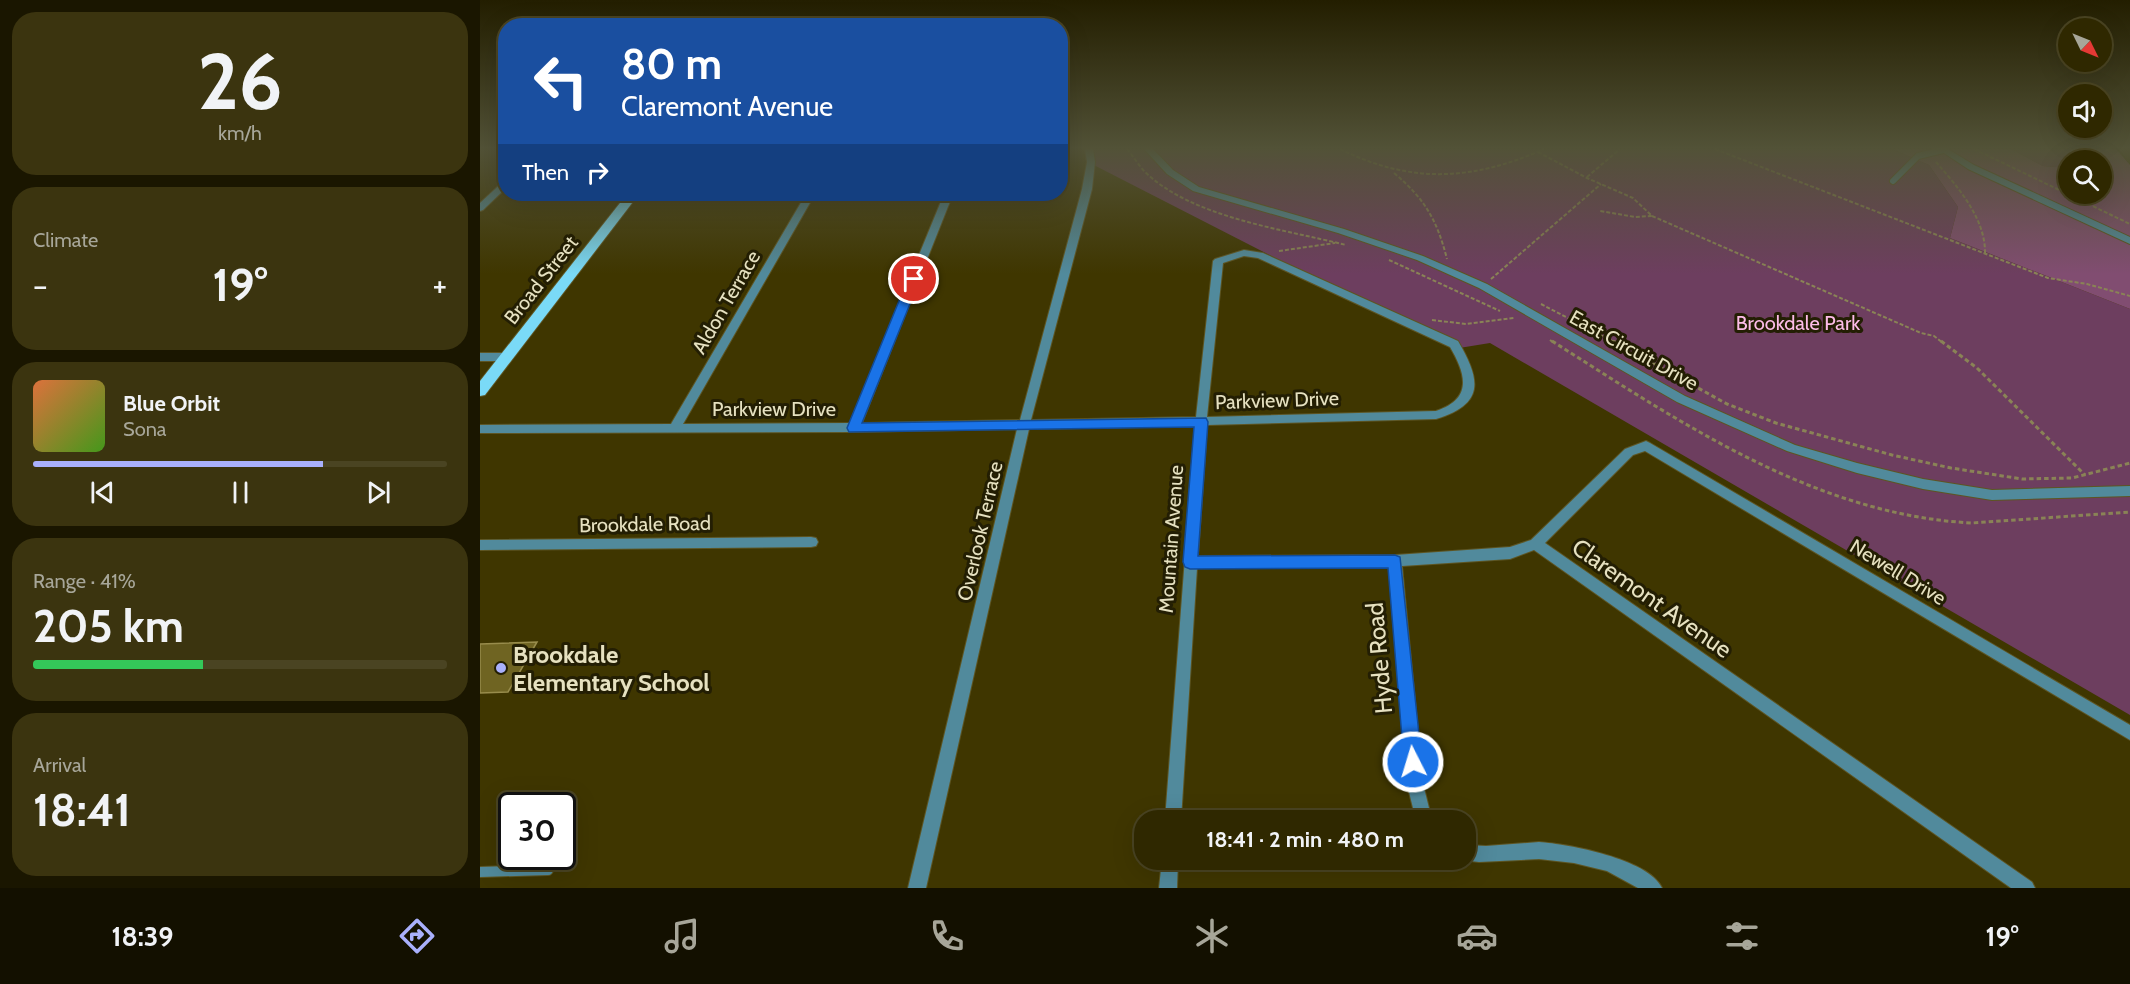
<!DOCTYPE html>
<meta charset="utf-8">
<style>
:root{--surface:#2f2800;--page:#3b340f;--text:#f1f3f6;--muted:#a7a699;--line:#4a4422;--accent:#a9b0fc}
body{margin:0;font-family:Cabin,sans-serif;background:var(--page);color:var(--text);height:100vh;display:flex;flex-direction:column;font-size:22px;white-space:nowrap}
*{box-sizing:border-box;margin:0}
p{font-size:20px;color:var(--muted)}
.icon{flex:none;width:33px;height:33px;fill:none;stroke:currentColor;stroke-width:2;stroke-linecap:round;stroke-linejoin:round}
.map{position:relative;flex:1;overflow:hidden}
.sheet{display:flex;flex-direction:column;gap:12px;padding:12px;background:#1a1600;width:480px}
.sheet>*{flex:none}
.guide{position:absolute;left:18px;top:18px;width:570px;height:183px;border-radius:24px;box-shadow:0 6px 24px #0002,0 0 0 2px var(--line);background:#1a4fa0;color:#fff;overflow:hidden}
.needle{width:39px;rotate:133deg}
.buttons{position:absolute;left:1578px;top:18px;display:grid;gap:12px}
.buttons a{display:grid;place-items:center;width:54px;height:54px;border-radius:50%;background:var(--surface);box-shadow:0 6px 24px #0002,0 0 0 2px var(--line);font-size:30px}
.speed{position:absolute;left:18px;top:792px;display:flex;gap:12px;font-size:30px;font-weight:700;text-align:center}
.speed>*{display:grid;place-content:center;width:78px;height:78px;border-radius:50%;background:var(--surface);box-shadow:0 6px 24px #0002,0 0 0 2px var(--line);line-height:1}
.speed .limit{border:3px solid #111;border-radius:9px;background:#fff;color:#111}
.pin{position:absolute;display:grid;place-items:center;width:51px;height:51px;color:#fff;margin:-26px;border:3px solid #fff;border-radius:50%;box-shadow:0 2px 6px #0007}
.me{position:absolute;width:66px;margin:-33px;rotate:355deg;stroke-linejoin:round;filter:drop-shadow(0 0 4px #0008)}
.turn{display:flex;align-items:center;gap:21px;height:126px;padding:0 24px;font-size:27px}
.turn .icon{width:78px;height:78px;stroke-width:2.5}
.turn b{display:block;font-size:42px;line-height:51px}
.then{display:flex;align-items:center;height:57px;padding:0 24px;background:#0003;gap:12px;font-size:22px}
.big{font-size:45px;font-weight:700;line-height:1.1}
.sheet .card{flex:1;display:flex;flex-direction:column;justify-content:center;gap:9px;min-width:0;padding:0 21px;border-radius:24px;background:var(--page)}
.sheet .dial{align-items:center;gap:0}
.dial b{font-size:78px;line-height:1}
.song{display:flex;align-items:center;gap:18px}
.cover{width:72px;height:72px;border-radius:9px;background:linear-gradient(135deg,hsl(20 70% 55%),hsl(100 70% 35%))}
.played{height:6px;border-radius:3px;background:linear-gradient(90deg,var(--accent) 70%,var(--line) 70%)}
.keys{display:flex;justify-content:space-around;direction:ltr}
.heat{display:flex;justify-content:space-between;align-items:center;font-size:33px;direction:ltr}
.charge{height:9px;border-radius:4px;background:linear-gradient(90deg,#34c759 41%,var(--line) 0)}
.trip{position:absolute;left:654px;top:810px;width:342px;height:60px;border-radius:24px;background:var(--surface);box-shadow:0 6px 24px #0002,0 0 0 2px var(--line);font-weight:700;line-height:60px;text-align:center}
.tab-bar{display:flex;height:96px;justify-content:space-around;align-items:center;background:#131000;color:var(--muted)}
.tab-bar .icon{width:42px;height:42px}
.tab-bar .current{color:var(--accent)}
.tab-bar b{font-size:27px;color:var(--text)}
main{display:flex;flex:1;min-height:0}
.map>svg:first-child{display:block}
.green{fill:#6d3e5f}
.forest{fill:#814d71}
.building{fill:#6f6422;stroke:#988c4c;stroke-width:1.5}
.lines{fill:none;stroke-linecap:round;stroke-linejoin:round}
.service-far1-casing{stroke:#5d5523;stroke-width:8}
.service-casing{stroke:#5d5523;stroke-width:12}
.minor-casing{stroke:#5d5523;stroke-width:2}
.primary-casing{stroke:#5d5523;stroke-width:2}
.path-far1{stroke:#8a8356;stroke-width:2;stroke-dasharray:4 2;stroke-linecap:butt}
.path{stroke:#8a8356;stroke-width:3;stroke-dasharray:4.5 3;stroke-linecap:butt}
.service-far1{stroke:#518a9c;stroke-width:6}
.service{stroke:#518a9c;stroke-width:10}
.minor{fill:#518a9c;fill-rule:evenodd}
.primary{fill:#7adaf7;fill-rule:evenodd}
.route{fill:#1a73e8;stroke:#114b97;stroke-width:1.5}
.poi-dot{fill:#a9b0fc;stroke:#231e03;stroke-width:2}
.labels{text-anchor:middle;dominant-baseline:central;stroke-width:6;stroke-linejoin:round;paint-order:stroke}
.street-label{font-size:20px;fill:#e6e1c0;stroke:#231e03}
.park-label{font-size:20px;fill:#fdbce8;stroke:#231e03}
.near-street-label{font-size:24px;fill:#e6e1c0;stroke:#231e03}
.near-poi-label{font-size:24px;font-weight:bold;fill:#e6e1c0;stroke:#231e03;text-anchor:start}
</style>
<main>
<section class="sheet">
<div class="card dial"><b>26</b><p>km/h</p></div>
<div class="card"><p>Climate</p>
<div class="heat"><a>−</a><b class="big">19°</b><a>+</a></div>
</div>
<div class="card">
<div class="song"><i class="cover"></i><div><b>Blue Orbit</b><p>Sona</p></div></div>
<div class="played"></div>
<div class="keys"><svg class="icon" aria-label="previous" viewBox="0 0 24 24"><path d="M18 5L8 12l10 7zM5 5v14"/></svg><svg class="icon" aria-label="pause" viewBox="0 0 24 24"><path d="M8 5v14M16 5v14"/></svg><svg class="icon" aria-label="next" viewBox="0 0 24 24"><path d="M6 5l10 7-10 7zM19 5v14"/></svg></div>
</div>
<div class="card"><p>Range · 41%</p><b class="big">205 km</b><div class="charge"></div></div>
<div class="card"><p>Arrival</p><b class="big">18:41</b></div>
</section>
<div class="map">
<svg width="1650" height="888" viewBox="0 0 1650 888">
<rect width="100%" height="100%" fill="#3f3600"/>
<g class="green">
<polygon points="604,149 1412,149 1449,165 1478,207 1470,238 1650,309 1650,715 1010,343 973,349 606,161"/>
<polygon points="1531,149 1596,149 1595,160 1588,160 1588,168 1563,166"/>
</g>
<polygon class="forest" points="1412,149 1531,149 1563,166 1588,168 1588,194 1622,194 1622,160 1595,160 1596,149 1636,149 1650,165 1650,309 1470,238 1478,207 1449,165"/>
<polygon class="building" points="57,642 28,692 0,693 0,644"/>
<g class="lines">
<defs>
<polyline id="service-far1" points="1413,181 1438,156 1463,150"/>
<polyline id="service" points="0,872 68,870"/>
<g id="minor">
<path d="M605,149h8l2,13 -3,27 -61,231 165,-3 17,-156 2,-2 29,-9 19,3 195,88c23,39 27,63 -22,78l-229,6 -9,131 197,-1 115,-8 21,-7 94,-91 21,-8 4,2 480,282v15l-485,-289 -12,4 -88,88 487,339 3,6h-24l-477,-338 -24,9 -108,7 21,218 9,36h-16l-9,-36 -18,-217 -192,1 -16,252h-16l30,-394 -166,3 -103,459h-18l109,-459 -163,3 -374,1v-8l191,-1 135,-230h9l-132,230 167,-1 94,-229h9l-91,229 158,-3 62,-231 5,-27zM764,256l14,2 192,89c16,27 23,52 -14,64l-229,6 16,-154z"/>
<polygon points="664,149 673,149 693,170 719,187 864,229 943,256 1007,284 1205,396 1315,445 1377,463 1443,479 1512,490 1650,486 1650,496 1512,500 1443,489 1377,473 1307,451 1197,402 999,288 937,260 858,233 713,191 687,174"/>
<polygon points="1458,149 1468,149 1494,165 1650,237 1650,244 1488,169"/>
<polygon points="26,179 26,188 3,210 0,211 0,203"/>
<polygon points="0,353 25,353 31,357 25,361 0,361"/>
<polygon points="331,537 336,538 338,542 336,546 331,547 0,550 0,540"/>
<path d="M1059,842c29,2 110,17 123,46h-24l-31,-17 -33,-8 -35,-4 -60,3 -17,-2h4v-15l20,1z"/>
<polygon points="682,860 698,860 697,888 679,888"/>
</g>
<polygon id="primary" points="147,194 159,194 5,395 0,396 0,381"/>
</defs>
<use href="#service-far1" class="service-far1-casing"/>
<use href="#service" class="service-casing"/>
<use href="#minor" class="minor-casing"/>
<use href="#primary" class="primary-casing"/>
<g class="path-far1">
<path d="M647,149c6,7 11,15 17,22 48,47 139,58 202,74"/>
<path d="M860,149c71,35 132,32 204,0"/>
<polyline points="1235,149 1568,278 1607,284 1650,296"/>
<polyline points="1494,149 1650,224"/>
<polyline points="1058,152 1107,178 1153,198 1172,216 1155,217 1120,211"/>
<path d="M1456,162c22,25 50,57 49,92"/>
<path d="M914,173c31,26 43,47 53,86"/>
<polyline points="1107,177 1140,149"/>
<polyline points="1172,216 1441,333 1454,336 1463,343"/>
<polyline points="799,251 855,243"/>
<polyline points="909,260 1020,311"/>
<polyline points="1011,279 1121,184"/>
<polyline points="1061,304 1136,343"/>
<polyline points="952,320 986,324 1034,318"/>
<polyline points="1070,340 1074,343"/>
</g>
<g class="path">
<path d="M1072,341c128,81 263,174 420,182l158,-11"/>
<polyline points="1133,341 1247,404 1296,423 1412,455 1471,468 1542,479 1592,478 1650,463"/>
<polyline points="1461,341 1497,368 1605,475"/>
</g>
<use href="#service-far1" class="service-far1"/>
<use href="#service" class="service"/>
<use href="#minor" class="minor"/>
<use href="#primary" class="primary"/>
</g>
<linearGradient id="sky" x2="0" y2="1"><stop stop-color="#231e00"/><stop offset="0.54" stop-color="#525237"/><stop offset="1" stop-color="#525237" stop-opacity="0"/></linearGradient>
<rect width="1650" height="274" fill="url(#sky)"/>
<polygon class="route" points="434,275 440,279 382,423 726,418 728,422 718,556 915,555 920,557 942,762 939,768 933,770 926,768 924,762 908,568 710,569 705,567 703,562 714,427 369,432 367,428 428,279"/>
<circle class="poi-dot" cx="21" cy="668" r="6"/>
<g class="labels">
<g class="street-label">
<text transform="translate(61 280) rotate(-52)">Broad Street</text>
<text transform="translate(246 302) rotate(-60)">Aldon Terrace</text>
<text transform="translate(1154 350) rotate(29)">East Circuit Drive</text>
<text transform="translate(797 400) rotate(-2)">Parkview Drive</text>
<text x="294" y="409">Parkview Drive</text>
<text transform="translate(165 524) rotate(-1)">Brookdale Road</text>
<text transform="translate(500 531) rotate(-77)">Overlook Terrace</text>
<text transform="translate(691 539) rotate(-86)">Mountain Avenue</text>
<text transform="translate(1418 572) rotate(31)">Newell Drive</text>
</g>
<g class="park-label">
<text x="1318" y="323">Brookdale Park</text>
</g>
<g class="near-street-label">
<text transform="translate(1172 598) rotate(35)">Claremont Avenue</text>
<text transform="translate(899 658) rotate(-95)">Hyde Road</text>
</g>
<g class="near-poi-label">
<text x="33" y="654">Brookdale<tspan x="33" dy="28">Elementary School</tspan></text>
</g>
</g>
</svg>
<div class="buttons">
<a><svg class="needle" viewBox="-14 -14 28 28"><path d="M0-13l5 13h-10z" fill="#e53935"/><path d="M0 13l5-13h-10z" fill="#a7a699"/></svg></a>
<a><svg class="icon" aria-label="sound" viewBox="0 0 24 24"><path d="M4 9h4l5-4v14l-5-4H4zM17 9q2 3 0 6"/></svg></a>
<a><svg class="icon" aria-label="search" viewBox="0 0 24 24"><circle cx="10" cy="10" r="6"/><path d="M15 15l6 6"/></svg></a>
</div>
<div class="speed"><div class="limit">30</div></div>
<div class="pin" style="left:434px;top:279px;background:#d93025"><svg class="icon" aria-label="arrive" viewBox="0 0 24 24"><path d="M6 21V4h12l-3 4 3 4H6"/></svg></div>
<svg class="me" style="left:933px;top:762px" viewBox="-20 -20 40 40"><circle r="17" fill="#1a73e8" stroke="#fff" stroke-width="3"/><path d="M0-11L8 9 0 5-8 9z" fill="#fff"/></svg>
<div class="trip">18:41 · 2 min · 480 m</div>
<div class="guide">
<div class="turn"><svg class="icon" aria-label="left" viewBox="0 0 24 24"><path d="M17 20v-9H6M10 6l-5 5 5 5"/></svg><div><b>80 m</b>Claremont Avenue</div></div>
<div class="then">Then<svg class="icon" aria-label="right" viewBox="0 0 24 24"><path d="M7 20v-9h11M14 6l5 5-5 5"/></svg></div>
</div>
</div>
</main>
<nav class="tab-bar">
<b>18:39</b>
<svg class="icon current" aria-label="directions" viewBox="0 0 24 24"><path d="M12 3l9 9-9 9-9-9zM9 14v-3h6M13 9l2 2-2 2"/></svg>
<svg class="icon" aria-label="music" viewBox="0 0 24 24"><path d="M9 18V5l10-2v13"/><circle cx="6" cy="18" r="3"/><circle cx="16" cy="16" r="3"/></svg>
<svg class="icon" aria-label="phone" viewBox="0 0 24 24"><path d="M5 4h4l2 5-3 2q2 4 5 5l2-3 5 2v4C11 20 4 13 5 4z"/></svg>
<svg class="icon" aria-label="climate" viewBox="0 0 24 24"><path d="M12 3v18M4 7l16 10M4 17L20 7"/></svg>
<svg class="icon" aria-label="car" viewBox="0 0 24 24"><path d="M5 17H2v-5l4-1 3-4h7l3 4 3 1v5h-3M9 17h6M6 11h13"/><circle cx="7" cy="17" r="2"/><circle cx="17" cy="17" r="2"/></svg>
<svg class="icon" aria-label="filters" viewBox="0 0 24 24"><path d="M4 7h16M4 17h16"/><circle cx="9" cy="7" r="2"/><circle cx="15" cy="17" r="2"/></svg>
<b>19°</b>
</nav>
